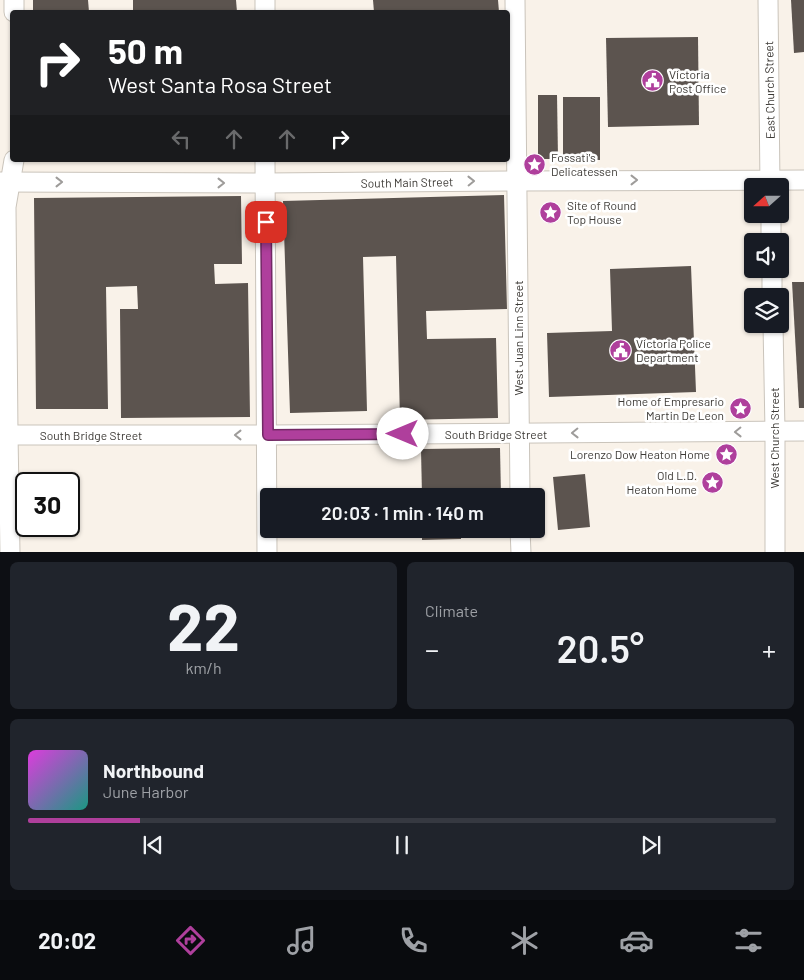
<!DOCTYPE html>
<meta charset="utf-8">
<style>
:root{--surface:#171b24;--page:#20242c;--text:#f1f3f6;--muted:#9ea1a6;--line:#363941;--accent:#af3f9c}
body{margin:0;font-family:Barlow,sans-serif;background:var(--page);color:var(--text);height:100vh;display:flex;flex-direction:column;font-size:19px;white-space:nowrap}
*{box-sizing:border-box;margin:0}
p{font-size:16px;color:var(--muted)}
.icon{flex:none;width:28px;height:28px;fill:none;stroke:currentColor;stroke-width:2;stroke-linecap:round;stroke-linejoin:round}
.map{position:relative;height:552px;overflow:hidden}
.side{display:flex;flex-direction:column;gap:10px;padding:10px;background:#0d0f14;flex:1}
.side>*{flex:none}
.banner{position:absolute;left:10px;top:10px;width:500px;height:152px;border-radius:5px;box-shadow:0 1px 4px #0004;background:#202124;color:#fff;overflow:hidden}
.needle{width:32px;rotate:249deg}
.tools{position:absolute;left:744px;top:178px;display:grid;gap:10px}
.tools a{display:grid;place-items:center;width:45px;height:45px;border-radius:5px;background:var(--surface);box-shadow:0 1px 4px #0004;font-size:25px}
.speed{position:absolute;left:15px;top:472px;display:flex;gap:10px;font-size:25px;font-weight:700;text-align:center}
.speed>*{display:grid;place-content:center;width:65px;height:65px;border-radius:50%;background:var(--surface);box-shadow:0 1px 4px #0004;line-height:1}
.speed .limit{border:2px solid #111;border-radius:8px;background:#fff;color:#111}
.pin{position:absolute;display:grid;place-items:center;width:42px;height:42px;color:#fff;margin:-21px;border-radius:10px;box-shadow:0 2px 8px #0006}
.me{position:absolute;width:55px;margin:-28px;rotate:270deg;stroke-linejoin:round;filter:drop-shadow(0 0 4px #0008)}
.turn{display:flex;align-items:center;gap:18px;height:105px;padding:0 15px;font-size:22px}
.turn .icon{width:65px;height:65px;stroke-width:2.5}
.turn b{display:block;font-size:35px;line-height:42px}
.lanes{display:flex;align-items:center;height:48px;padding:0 15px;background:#0003;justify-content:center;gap:25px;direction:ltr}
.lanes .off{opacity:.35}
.big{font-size:38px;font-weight:600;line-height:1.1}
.side .widget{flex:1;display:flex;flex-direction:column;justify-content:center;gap:8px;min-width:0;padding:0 18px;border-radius:8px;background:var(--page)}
.side .dial{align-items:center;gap:0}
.dial b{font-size:65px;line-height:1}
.song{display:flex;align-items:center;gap:15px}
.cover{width:60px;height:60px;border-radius:8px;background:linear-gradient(135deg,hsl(300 70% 55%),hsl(170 70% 35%))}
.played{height:5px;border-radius:2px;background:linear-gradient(90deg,var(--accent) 15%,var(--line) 15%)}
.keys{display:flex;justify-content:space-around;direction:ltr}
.heat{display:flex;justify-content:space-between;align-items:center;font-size:28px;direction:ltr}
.side .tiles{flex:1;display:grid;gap:10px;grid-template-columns:1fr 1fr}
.widget:last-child{grid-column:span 2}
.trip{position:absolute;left:260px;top:488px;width:285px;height:50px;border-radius:5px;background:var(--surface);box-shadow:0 1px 4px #0004;font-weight:600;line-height:50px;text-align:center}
.dock{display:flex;height:80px;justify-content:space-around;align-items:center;background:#090b0e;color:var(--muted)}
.dock .icon{width:35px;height:35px}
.dock .active{color:var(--accent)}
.dock b{font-size:22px;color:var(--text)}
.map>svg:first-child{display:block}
.building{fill:#5c544f}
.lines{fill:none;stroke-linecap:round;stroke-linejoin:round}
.street-casing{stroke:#cac4bb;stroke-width:21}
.street{stroke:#fff;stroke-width:19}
.oneway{stroke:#9e9c9a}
.route-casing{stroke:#722965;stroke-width:12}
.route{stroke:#af3f9c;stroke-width:9}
.labels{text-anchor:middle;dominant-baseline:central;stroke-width:5;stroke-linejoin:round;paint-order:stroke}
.poi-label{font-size:12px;fill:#3d3a36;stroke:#fff;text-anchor:start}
.street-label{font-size:12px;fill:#3d3a36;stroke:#fff}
</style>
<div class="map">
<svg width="804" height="553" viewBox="0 0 804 553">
<rect width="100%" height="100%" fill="#f9f2e9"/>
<g class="building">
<polygon points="33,0 88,0 89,12 33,12"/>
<polygon points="133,0 236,0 237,12 133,12"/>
<polygon points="373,0 498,0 499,12 374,12"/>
<polygon points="791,0 804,0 804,52 794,53"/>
<polygon points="698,37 699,125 608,127 606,38"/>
<polygon points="538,95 557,95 558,159 538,159"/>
<polygon points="563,97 600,97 600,160 563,159"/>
<rect x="391" y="160" width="45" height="2"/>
<polygon points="504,195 507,309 426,311 427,339 496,338 498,418 400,420 396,256 363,257 367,411 290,413 283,201"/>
<polygon points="241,196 242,264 214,264 215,284 248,283 250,417 121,418 120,309 138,309 137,286 106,287 108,409 36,409 34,198"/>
<polygon points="691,266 696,392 549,397 547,333 612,331 610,269"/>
<polygon points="792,282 804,282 804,408 799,408"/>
<polygon points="500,448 501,496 422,496 421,449"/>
<polygon points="585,474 590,527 558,530 553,477"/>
<polygon points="422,529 461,529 461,539 422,540"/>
</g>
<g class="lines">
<defs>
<g id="street">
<polyline points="265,0 265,12"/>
<polyline points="515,0 520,496"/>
<polyline points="768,0 770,186"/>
<polyline points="14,12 14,0"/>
<polyline points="265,160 267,553"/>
<polyline points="0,182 265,183 517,181 804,180"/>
<polyline points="771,214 771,241"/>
<polyline points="772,269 772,296"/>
<polyline points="773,324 775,431 775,553"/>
<polyline points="0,435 268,435 804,431"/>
<polyline points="520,529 521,553"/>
<polyline points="10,553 8,434 6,207 14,160"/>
</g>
</defs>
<use href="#street" class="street-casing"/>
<use href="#street" class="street"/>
</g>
<defs><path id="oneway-chevron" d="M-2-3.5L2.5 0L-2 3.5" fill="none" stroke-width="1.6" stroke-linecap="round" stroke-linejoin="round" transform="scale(1.25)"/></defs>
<g class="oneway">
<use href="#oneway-chevron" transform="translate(634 180)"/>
<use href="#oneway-chevron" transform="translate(471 181) rotate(-1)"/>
<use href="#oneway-chevron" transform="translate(59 182)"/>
<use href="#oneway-chevron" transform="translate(221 183)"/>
<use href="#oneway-chevron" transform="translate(738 432) rotate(179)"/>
<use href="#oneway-chevron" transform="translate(575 433) rotate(179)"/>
<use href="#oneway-chevron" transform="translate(238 435) rotate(-180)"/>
</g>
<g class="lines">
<defs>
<polyline id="route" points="266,222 268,435 403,434"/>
</defs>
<use href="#route" class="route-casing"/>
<use href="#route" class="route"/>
</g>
<defs>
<symbol id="civic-disc" viewBox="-11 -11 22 22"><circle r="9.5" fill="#af3f9c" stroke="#fff"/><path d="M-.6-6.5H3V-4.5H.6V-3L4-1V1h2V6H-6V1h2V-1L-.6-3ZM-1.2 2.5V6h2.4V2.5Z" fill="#fff"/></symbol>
<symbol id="sight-disc" viewBox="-11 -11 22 22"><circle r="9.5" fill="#af3f9c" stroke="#fff"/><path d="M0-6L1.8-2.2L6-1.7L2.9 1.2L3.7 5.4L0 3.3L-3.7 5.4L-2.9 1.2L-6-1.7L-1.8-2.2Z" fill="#fff"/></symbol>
</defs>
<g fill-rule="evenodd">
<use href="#civic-disc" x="640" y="68" width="25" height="25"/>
<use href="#sight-disc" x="522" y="152" width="25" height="25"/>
<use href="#sight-disc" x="538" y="200" width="25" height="25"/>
<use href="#civic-disc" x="608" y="338" width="25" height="25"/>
<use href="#sight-disc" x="728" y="396" width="25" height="25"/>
<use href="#sight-disc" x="714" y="442" width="25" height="25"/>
<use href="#sight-disc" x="700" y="470" width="25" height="25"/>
</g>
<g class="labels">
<g class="poi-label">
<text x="669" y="74">Victoria<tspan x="669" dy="14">Post Office</tspan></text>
<text x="551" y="157">Fossati's<tspan x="551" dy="14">Delicatessen</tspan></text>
<text x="567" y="205">Site of Round<tspan x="567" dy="14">Top House</tspan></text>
<text x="636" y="343">Victoria Police<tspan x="636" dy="14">Department</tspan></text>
<text x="724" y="401" text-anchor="end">Home of Empresario<tspan x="724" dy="14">Martin De Leon</tspan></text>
<text x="710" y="454" text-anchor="end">Lorenzo Dow Heaton Home</text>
<text x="697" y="475" text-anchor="end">Old L.D.<tspan x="697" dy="14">Heaton Home</tspan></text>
</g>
<g class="street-label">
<text transform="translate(769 90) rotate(-91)">East Church Street</text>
<text transform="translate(407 182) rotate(-1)">South Main Street</text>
<text transform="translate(518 338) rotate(-90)">West Juan Linn Street</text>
<text x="496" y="434">South Bridge Street</text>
<text x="91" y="435">South Bridge Street</text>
<text transform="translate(774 438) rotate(-90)">West Church Street</text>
</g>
</g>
</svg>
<div class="tools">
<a><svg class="needle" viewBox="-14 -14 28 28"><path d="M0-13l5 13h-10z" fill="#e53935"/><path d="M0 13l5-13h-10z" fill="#9ea1a6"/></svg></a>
<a><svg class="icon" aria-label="sound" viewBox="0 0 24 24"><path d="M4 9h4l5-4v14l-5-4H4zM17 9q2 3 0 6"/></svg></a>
<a><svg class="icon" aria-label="layers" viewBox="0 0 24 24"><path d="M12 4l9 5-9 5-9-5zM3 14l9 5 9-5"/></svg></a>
</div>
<div class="speed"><div class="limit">30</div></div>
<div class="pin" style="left:266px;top:222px;background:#d93025"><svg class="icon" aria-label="arrive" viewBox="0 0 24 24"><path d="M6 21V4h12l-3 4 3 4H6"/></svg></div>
<svg class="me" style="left:403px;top:434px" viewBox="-20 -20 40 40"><circle r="19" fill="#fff"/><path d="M0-13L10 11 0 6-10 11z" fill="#af3f9c"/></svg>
<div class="trip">20:03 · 1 min · 140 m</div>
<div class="banner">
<div class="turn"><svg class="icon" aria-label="right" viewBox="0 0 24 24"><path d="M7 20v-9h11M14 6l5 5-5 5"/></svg><div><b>50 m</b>West Santa Rosa Street</div></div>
<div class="lanes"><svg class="icon off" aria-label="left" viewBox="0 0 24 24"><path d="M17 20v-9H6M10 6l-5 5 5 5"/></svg><svg class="icon off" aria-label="ahead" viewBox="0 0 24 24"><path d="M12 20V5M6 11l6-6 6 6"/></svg><svg class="icon off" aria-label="ahead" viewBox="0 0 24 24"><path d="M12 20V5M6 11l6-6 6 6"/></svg><svg class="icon" aria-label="right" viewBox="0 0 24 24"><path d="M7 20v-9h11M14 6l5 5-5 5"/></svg></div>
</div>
</div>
<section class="side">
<div class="tiles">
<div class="widget dial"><b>22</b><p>km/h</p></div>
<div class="widget"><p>Climate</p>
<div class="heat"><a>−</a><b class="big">20.5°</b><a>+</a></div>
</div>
<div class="widget">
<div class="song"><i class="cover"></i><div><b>Northbound</b><p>June Harbor</p></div></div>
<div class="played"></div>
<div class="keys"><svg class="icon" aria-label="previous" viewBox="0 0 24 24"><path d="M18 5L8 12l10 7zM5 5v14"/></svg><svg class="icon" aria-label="pause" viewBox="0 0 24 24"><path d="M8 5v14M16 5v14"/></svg><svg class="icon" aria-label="next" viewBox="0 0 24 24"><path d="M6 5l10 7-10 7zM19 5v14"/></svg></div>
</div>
</div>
</section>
<nav class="dock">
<b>20:02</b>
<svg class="icon active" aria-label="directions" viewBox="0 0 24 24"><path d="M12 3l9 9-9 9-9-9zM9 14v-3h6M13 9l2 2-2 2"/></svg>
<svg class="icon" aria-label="music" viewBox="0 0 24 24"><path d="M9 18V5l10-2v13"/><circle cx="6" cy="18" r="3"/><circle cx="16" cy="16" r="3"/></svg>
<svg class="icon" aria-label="phone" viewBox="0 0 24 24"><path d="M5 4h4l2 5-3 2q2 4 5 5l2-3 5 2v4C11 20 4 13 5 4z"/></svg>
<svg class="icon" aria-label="climate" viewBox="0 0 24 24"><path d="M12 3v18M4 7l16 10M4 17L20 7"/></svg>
<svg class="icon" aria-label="car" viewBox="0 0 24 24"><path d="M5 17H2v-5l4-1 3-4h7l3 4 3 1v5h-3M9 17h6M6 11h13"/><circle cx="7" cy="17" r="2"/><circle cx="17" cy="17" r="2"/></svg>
<svg class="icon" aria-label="filters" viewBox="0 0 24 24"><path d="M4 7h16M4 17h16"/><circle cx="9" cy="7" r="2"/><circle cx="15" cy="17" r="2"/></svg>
</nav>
